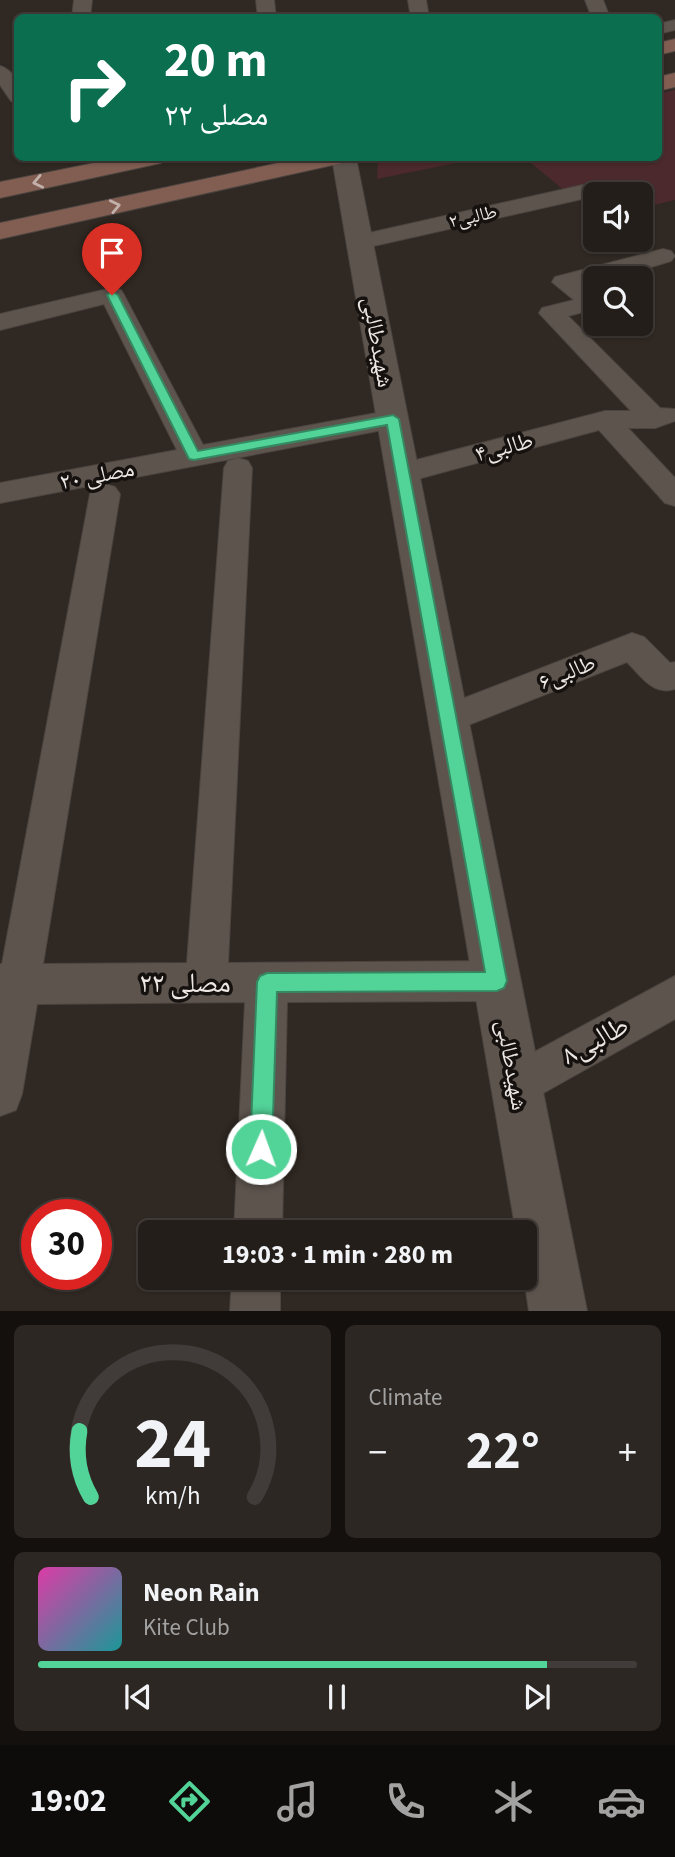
<!DOCTYPE html>
<meta charset="utf-8">
<style>
:root{--surface:#241e1a;--page:#2c2723;--text:#f1f3f6;--muted:#a3a2a2;--line:#413c39;--accent:#52d397}
body{margin:0;font-family:"Source Sans 3","Noto Naskh Arabic",sans-serif;background:var(--page);color:var(--text);height:100vh;display:flex;flex-direction:column;font-size:26px;white-space:nowrap}
*{box-sizing:border-box;margin:0}
p{font-size:23px;color:var(--muted)}
.icon{flex:none;width:38px;height:38px;fill:none;stroke:currentColor;stroke-width:2;stroke-linecap:round;stroke-linejoin:round}
.map{position:relative;height:1311px;overflow:hidden}
.panel{display:flex;flex-direction:column;gap:14px;padding:14px;background:#14100e;flex:1}
.panel>*{flex:none}
.hud{position:absolute;left:14px;top:14px;width:648px;height:147px;border-radius:10px;box-shadow:0 2px 5px #0004,0 0 0 2px var(--line);background:#0b6e4f;color:#fff;overflow:hidden}
.fabs{position:absolute;left:583px;top:182px;display:grid;gap:14px}
.fabs a{display:grid;place-items:center;width:70px;height:70px;border-radius:10px;background:var(--surface);box-shadow:0 2px 5px #0004,0 0 0 2px var(--line);font-size:35px}
.speed{position:absolute;left:21px;top:1199px;display:flex;gap:14px;font-size:35px;font-weight:700;text-align:center}
.speed>*{display:grid;place-content:center;width:91px;height:91px;border-radius:50%;background:var(--surface);box-shadow:0 2px 5px #0004,0 0 0 2px var(--line);line-height:1}
.speed .limit{border:10px solid #d22;background:#fff;color:#111}
.pin{position:absolute;display:grid;place-items:center;width:60px;height:60px;color:#fff;margin:-72px -30px;border-radius:50% 50% 50% 0;rotate:-45deg;box-shadow:0 0 7px #0007}
.pin .icon{rotate:45deg}
.me{position:absolute;width:77px;margin:-38px;rotate:2deg;stroke-linejoin:round;filter:drop-shadow(0 0 5px #0008)}
.turn{display:flex;align-items:center;gap:24px;height:147px;padding:0 35px;font-size:32px}
.turn .icon{width:91px;height:91px;stroke-width:2.5}
.turn b{display:block;font-size:49px;line-height:60px}
.big{font-size:52px;font-weight:700;line-height:1.1}
.panel .card{flex:1;display:flex;flex-direction:column;justify-content:center;gap:10px;min-width:0;padding:0 24px;border-radius:10px;background:var(--page)}
.panel .dial{align-items:center;gap:0}
.dial svg{height:182px;overflow:visible;fill:none;stroke:var(--line);stroke-width:7;stroke-linecap:round;text-anchor:middle}
.dial text{fill:var(--text);stroke:none}
.song{display:flex;align-items:center;gap:21px}
.cover{width:84px;height:84px;border-radius:10px;background:linear-gradient(135deg,hsl(320 70% 55%),hsl(180 70% 35%))}
.played{height:7px;border-radius:4px;background:linear-gradient(90deg,var(--accent) 85%,var(--line) 85%)}
.keys{display:flex;justify-content:space-around;direction:ltr}
.heat{display:flex;justify-content:space-between;align-items:center;font-size:38px;direction:ltr}
.panel .tiles{flex:1;display:grid;gap:14px;grid-template-columns:1fr 1fr}
.card:last-child{grid-column:span 2}
.trip{position:absolute;left:138px;top:1220px;width:399px;height:70px;border-radius:10px;background:var(--surface);box-shadow:0 2px 5px #0004,0 0 0 2px var(--line);font-weight:700;line-height:70px;text-align:center}
.dock{display:flex;height:112px;justify-content:space-around;align-items:center;background:#0e0c0a;color:var(--muted)}
.dock .icon{width:49px;height:49px}
.dock .active{color:var(--accent)}
.dock b{font-size:32px;color:var(--text)}
.map>svg:first-child{display:block}
.green{fill:#4c292c}
.lines{fill:none;stroke-linecap:round;stroke-linejoin:round}
.minor-casing{stroke:#4b443f;stroke-width:2}
.tertiary-casing{stroke:#4b443f;stroke-width:2}
.secondary-casing{stroke:#4b443f;stroke-width:2}
.minor{fill:#5e544e;fill-rule:evenodd}
.tertiary{fill:#5e544e;fill-rule:evenodd}
.secondary{fill:#825e52;fill-rule:evenodd}
.oneway{stroke:#c2b0aa}
.route{fill:#52d397;stroke:#358962;stroke-width:2}
.labels{text-anchor:middle;dominant-baseline:central;stroke-width:7;stroke-linejoin:round;paint-order:stroke}
.far-street-label{font-size:19px;fill:#ede7e4;stroke:#15110f}
.street-label{font-size:23px;fill:#ede7e4;stroke:#15110f}
.near-street-label{font-size:28px;fill:#ede7e4;stroke:#15110f}
</style>
<div class="map">
<svg width="675" height="1311" viewBox="0 0 675 1311">
<rect width="100%" height="100%" fill="#302822"/>
<g class="green">
<polygon points="675,90 675,200 641,208 640,194 612,194 600,185 565,191 525,158 658,158 658,94"/>
<polygon points="382,158 481,158 377,179 378,159"/>
</g>
<g class="lines">
<defs>
<g id="minor">
<polygon points="74,0 92,0 90,18 72,18"/>
<polygon points="256,0 274,0 276,18 258,18"/>
<polygon points="408,0 426,0 429,18 411,18"/>
<polygon points="585,0 603,0 610,18 592,18"/>
<polygon points="675,20 675,30 658,34 658,24"/>
<path d="M0,66c17,5 18,22 18,37l-7,-2 -11,-16z"/>
<polygon points="587,184 595,186 603,194 595,194 595,206 582,199 360,249 352,247 348,242 352,237 360,235"/>
<polygon points="663,249 671,251 675,256 671,261 615,278 595,278 595,283 585,285 595,292 595,309 568,316 660,408 675,409 675,421 655,428 628,428 675,478 675,506 665,503 599,430 403,483 393,480 389,473 393,466 605,411 631,411 539,313 542,308 574,300 552,282 555,277"/>
<polygon points="112,288 121,290 124,295 203,445 393,410 403,413 407,419 403,425 393,428 0,503 0,483 177,450 104,304 0,330 0,314"/>
<polygon points="238,458 248,461 252,468 228,963 497,961 512,967 518,981 512,995 497,1001 287,1002 282,1232 234,1232 245,1002 37,1004 22,1094 16,1110 0,1116 0,964 2,964 90,494 95,487 105,484 115,487 120,494 43,964 187,963 224,468 228,461"/>
<path d="M632,633l12,4 26,26 5,-1v27c-22,7 -34,-13 -48,-27l-179,71 -12,-4 -5,-10 5,-10z"/>
<polygon points="675,976 675,1019 531,1100 516,1107 501,1100 494,1085 501,1070"/>
<polygon points="232,1278 280,1278 280,1311 230,1311"/>
</g>
<polygon id="tertiary" points="332,158 356,158 587,1311 529,1311 524,1278 525,1232 516,1232"/>
<g id="secondary">
<polygon points="675,39 675,51 658,55 658,43"/>
<polygon points="675,73 675,87 658,91 658,77"/>
<polygon points="119,158 164,158 161,163 152,165 0,198 0,182"/>
<polygon points="302,158 345,158 342,163 0,239 0,223"/>
</g>
</defs>
<use href="#minor" class="minor-casing"/>
<use href="#tertiary" class="tertiary-casing"/>
<use href="#secondary" class="secondary-casing"/>
<use href="#minor" class="minor"/>
<use href="#tertiary" class="tertiary"/>
<use href="#secondary" class="secondary"/>
</g>
<defs><path id="oneway-chevron" d="M-2-3.5L2.5 0L-2 3.5" fill="none" stroke-width="1.6" stroke-linecap="round" stroke-linejoin="round" transform="scale(1.75)"/></defs>
<g class="oneway">
<use href="#oneway-chevron" transform="translate(38 182) rotate(168)"/>
<use href="#oneway-chevron" transform="translate(115 206) rotate(-12)"/>
</g>
<polygon class="route" points="112,291 118,295 198,451 393,415 399,419 507,981 504,988 497,991 277,992 272,1149 269,1157 261,1160 253,1157 250,1149 257,982 260,976 267,973 485,972 387,425 194,460 189,459 107,295"/>
<g class="labels">
<g class="far-street-label">
<text transform="translate(473 217) rotate(-13)">طالبی۲</text>
</g>
<g class="street-label">
<text transform="translate(378 342) rotate(80)">شهیدطالبی</text>
<text transform="translate(504 447) rotate(-15)">طالبی۴</text>
<text transform="translate(97 475) rotate(-11)">مصلی ۲۰</text>
<text transform="translate(567 672) rotate(-22)">طالبی۶</text>
<text transform="translate(512 1065) rotate(80)">شهیدطالبی</text>
</g>
<g class="near-street-label">
<text x="185" y="983">مصلی ۲۲</text>
<text transform="translate(595 1040) rotate(-29)">طالبی۸</text>
</g>
</g>
</svg>
<div class="fabs">
<a><svg class="icon" aria-label="sound" viewBox="0 0 24 24"><path d="M4 9h4l5-4v14l-5-4H4zM17 9q2 3 0 6"/></svg></a>
<a><svg class="icon" aria-label="search" viewBox="0 0 24 24"><circle cx="10" cy="10" r="6"/><path d="M15 15l6 6"/></svg></a>
</div>
<div class="speed"><div class="limit">30</div></div>
<div class="pin" style="left:112px;top:295px;background:#d93025"><svg class="icon" aria-label="arrive" viewBox="0 0 24 24"><path d="M6 21V4h12l-3 4 3 4H6"/></svg></div>
<svg class="me" style="left:261px;top:1149px" viewBox="-20 -20 40 40"><circle r="17" fill="#52d397" stroke="#fff" stroke-width="3"/><path d="M0-11L8 9 0 5-8 9z" fill="#fff"/></svg>
<div class="trip">19:03 · 1 min · 280 m</div>
<div class="hud">
<div class="turn"><svg class="icon" aria-label="right" viewBox="0 0 24 24"><path d="M7 20v-9h11M14 6l5 5-5 5"/></svg><div><b>20 m</b>مصلی ۲۲</div></div>
</div>
</div>
<section class="panel">
<div class="tiles">
<div class="card dial"><svg viewBox="0 0 100 80">
<path d="M14 69A42 42 0 1 1 86 69"/>
<path d="M14 69A42 42 0 0 1 9 40" stroke="#52d397"/>
<text x="50" y="56" font-size="32" font-weight="700">24</text>
<text x="50" y="72" font-size="11">km/h</text>
</svg></div>
<div class="card"><p>Climate</p>
<div class="heat"><a>−</a><b class="big">22°</b><a>+</a></div>
</div>
<div class="card">
<div class="song"><i class="cover"></i><div><b>Neon Rain</b><p>Kite Club</p></div></div>
<div class="played"></div>
<div class="keys"><svg class="icon" aria-label="previous" viewBox="0 0 24 24"><path d="M18 5L8 12l10 7zM5 5v14"/></svg><svg class="icon" aria-label="pause" viewBox="0 0 24 24"><path d="M8 5v14M16 5v14"/></svg><svg class="icon" aria-label="next" viewBox="0 0 24 24"><path d="M6 5l10 7-10 7zM19 5v14"/></svg></div>
</div>
</div>
</section>
<nav class="dock">
<b>19:02</b>
<svg class="icon active" aria-label="directions" viewBox="0 0 24 24"><path d="M12 3l9 9-9 9-9-9zM9 14v-3h6M13 9l2 2-2 2"/></svg>
<svg class="icon" aria-label="music" viewBox="0 0 24 24"><path d="M9 18V5l10-2v13"/><circle cx="6" cy="18" r="3"/><circle cx="16" cy="16" r="3"/></svg>
<svg class="icon" aria-label="phone" viewBox="0 0 24 24"><path d="M5 4h4l2 5-3 2q2 4 5 5l2-3 5 2v4C11 20 4 13 5 4z"/></svg>
<svg class="icon" aria-label="climate" viewBox="0 0 24 24"><path d="M12 3v18M4 7l16 10M4 17L20 7"/></svg>
<svg class="icon" aria-label="car" viewBox="0 0 24 24"><path d="M5 17H2v-5l4-1 3-4h7l3 4 3 1v5h-3M9 17h6M6 11h13"/><circle cx="7" cy="17" r="2"/><circle cx="17" cy="17" r="2"/></svg>
</nav>
